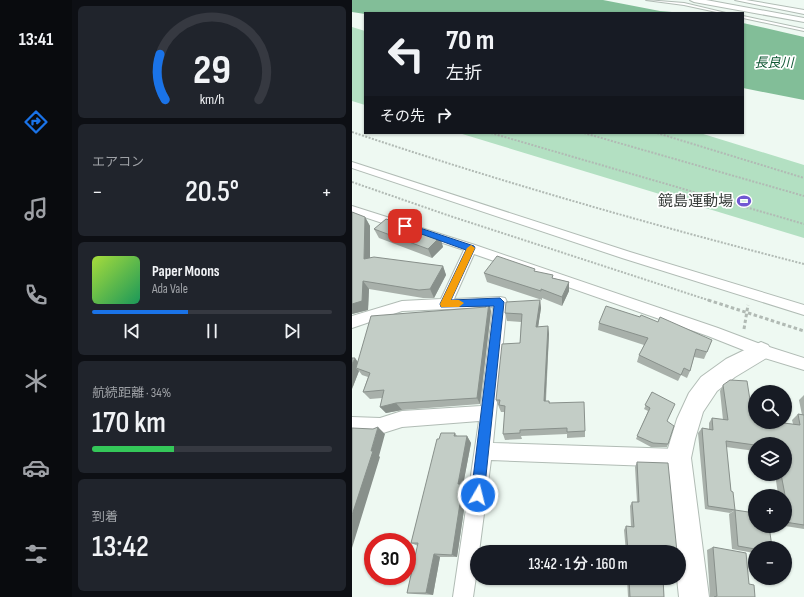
<!DOCTYPE html>
<html lang="ja">
<meta charset="utf-8">
<style>
:root{--surface:#171b24;--page:#20242c;--text:#f1f3f6;--muted:#9ea1a6;--line:#363941;--accent:#1a73e8}
body{margin:0;font-family:"Sofia Sans Condensed","Noto Sans JP",sans-serif;background:var(--page);color:var(--text);height:100vh;display:flex;flex-direction:column;font-size:15px;white-space:nowrap}
*{box-sizing:border-box;margin:0}
p{font-size:13px;color:var(--muted)}
.icon{flex:none;width:22px;height:22px;fill:none;stroke:currentColor;stroke-width:2;stroke-linecap:round;stroke-linejoin:round}
.map{position:relative;flex:1;overflow:hidden}
.sheet{display:flex;flex-direction:column;gap:6px;padding:6px;background:#0d0f14;width:280px}
.sheet>*{flex:none}
.banner{position:absolute;left:12px;top:12px;width:380px;height:122px;border-radius:0px;box-shadow:0 1px 3px #0004;background:#171b24;color:var(--text);overflow:hidden}
.controls{position:absolute;left:396px;top:385px;display:grid;gap:8px}
.controls a{display:grid;place-items:center;width:44px;height:44px;border-radius:50%;background:var(--surface);box-shadow:0 1px 3px #0004;font-size:20px}
.speed{position:absolute;left:12px;top:533px;display:flex;gap:8px;font-size:20px;font-weight:700;text-align:center}
.speed>*{display:grid;place-content:center;width:52px;height:52px;border-radius:50%;background:var(--surface);box-shadow:0 1px 3px #0004;line-height:1}
.speed .limit{border:6px solid #d22;background:#fff;color:#111}
.pin{position:absolute;display:grid;place-items:center;width:34px;height:34px;color:#fff;margin:-17px;border-radius:8px;box-shadow:0 2px 6px #0006}
.me{position:absolute;width:44px;margin:-22px;rotate:8deg;stroke-linejoin:round;filter:drop-shadow(0 0 3px #0008)}
.turn{display:flex;align-items:center;gap:14px;height:84px;padding:0 16px;font-size:18px}
.turn .icon{width:52px;height:52px;stroke-width:2.5}
.turn b{display:block;font-size:28px;line-height:34px}
.then{display:flex;align-items:center;height:38px;padding:0 16px;background:#0003;gap:8px;font-size:15px}
.big{font-size:30px;font-weight:600;line-height:1.1}
.sheet .tile{flex:1;display:flex;flex-direction:column;justify-content:center;gap:6px;min-width:0;padding:0 14px;border-radius:6px;background:var(--page)}
.sheet .dial{align-items:center;gap:0}
.dial svg{height:104px;overflow:visible;fill:none;stroke:var(--line);stroke-width:7;stroke-linecap:round;text-anchor:middle}
.dial text{fill:var(--text);stroke:none}
.song{display:flex;align-items:center;gap:12px}
.cover{width:48px;height:48px;border-radius:6px;background:linear-gradient(135deg,hsl(80 70% 55%),hsl(150 70% 35%))}
.played{height:4px;border-radius:2px;background:linear-gradient(90deg,var(--accent) 40%,var(--line) 40%)}
.keys{display:flex;justify-content:space-around;direction:ltr}
.heat{display:flex;justify-content:space-between;align-items:center;font-size:22px;direction:ltr}
.charge{height:6px;border-radius:3px;background:linear-gradient(90deg,#34c759 34%,var(--line) 0)}
.trip{position:absolute;left:118px;top:545px;width:216px;height:40px;border-radius:20px;background:var(--surface);box-shadow:0 1px 3px #0004;font-weight:600;line-height:40px;text-align:center}
main{display:flex;flex:1;min-height:0}
.dock{display:flex;flex-direction:column;width:72px;justify-content:space-around;align-items:center;background:#090b0e;color:var(--muted)}
.dock .icon{width:28px;height:28px}
.dock .current{color:var(--accent)}
.dock b{font-size:18px;color:var(--text)}
.map>svg:first-child{display:block}
.green{fill:#b3e0c2}
.water{fill:#82be98}
.lines{fill:none;stroke-linecap:round;stroke-linejoin:round}
.lane-casing{stroke:#b1bcb5;stroke-width:2}
.street-casing{stroke:#b1bcb5;stroke-width:2}
.secondary-casing{stroke:#b1bcb5;stroke-width:2}
.path-far1{stroke:#b1bab4;stroke-width:2;stroke-dasharray:2 1.5;stroke-linecap:butt}
.path{stroke:#b1bab4;stroke-width:3;stroke-dasharray:3.5 2.5;stroke-linecap:butt}
.lane{fill:#fff;fill-rule:evenodd}
.street{fill:#fff;fill-rule:evenodd}
.secondary{fill:#fff;fill-rule:evenodd}
.wall{fill:#a8b0aa}
.shaded-wall{fill:#88908b}
.building{fill:#c3cdc6;stroke:#88908b}
.route{fill:#1a73e8;stroke:#114b97}
.slow{fill:#f59e0b}
.labels{text-anchor:middle;dominant-baseline:central;stroke-width:3.5;stroke-linejoin:round;paint-order:stroke}
.far-water-label{font-size:13px;font-style:italic;fill:#115935;stroke:#fff}
.poi-label{font-size:15px;fill:#363b38;stroke:#fff;text-anchor:end}
</style>
<main>
<nav class="dock">
<b>13:41</b>
<svg class="icon current" aria-label="directions" viewBox="0 0 24 24"><path d="M12 3l9 9-9 9-9-9zM9 14v-3h6M13 9l2 2-2 2"/></svg>
<svg class="icon" aria-label="music" viewBox="0 0 24 24"><path d="M9 18V5l10-2v13"/><circle cx="6" cy="18" r="3"/><circle cx="16" cy="16" r="3"/></svg>
<svg class="icon" aria-label="phone" viewBox="0 0 24 24"><path d="M5 4h4l2 5-3 2q2 4 5 5l2-3 5 2v4C11 20 4 13 5 4z"/></svg>
<svg class="icon" aria-label="climate" viewBox="0 0 24 24"><path d="M12 3v18M4 7l16 10M4 17L20 7"/></svg>
<svg class="icon" aria-label="car" viewBox="0 0 24 24"><path d="M5 17H2v-5l4-1 3-4h7l3 4 3 1v5h-3M9 17h6M6 11h13"/><circle cx="7" cy="17" r="2"/><circle cx="17" cy="17" r="2"/></svg>
<svg class="icon" aria-label="filters" viewBox="0 0 24 24"><path d="M4 7h16M4 17h16"/><circle cx="9" cy="7" r="2"/><circle cx="15" cy="17" r="2"/></svg>
</nav>
<section class="sheet">
<div class="tile dial"><svg viewBox="0 0 100 80">
<path d="M14 69A42 42 0 1 1 86 69"/>
<path d="M14 69A42 42 0 0 1 10 34" stroke="#1a73e8"/>
<text x="50" y="56" font-size="32" font-weight="700">29</text>
<text x="50" y="72" font-size="11">km/h</text>
</svg></div>
<div class="tile"><p>エアコン</p>
<div class="heat"><a>−</a><b class="big">20.5°</b><a>+</a></div>
</div>
<div class="tile">
<div class="song"><i class="cover"></i><div><b>Paper Moons</b><p>Ada Vale</p></div></div>
<div class="played"></div>
<div class="keys"><svg class="icon" aria-label="previous" viewBox="0 0 24 24"><path d="M18 5L8 12l10 7zM5 5v14"/></svg><svg class="icon" aria-label="pause" viewBox="0 0 24 24"><path d="M8 5v14M16 5v14"/></svg><svg class="icon" aria-label="next" viewBox="0 0 24 24"><path d="M6 5l10 7-10 7zM19 5v14"/></svg></div>
</div>
<div class="tile"><p>航続距離 · 34%</p><b class="big">170 km</b><div class="charge"></div></div>
<div class="tile"><p>到着</p><b class="big">13:42</b></div>
</section>
<div class="map">
<svg width="452" height="597" viewBox="0 0 452 597">
<rect width="100%" height="100%" fill="#eef9f2"/>
<g class="green">
<polygon points="0,27 13,31 13,105 0,101"/>
<polygon points="107,133 348,133 452,165 452,238"/>
</g>
<g class="water">
<polygon points="0,0 251,0 308,11 332,13 13,14 0,12"/>
<polygon points="391,23 452,37 452,100 391,88"/>
</g>
<g class="lines">
<defs>
<g id="lane">
<polygon points="294,0 332,3 374,13 369,13 332,5"/>
<polygon points="391,16 452,29 452,31 391,18"/>
</g>
<g id="street">
<polygon points="383,0 394,0 452,10 452,14"/>
<polygon points="0,162 278,252 452,305 452,315 270,258 0,168"/>
<polygon points="0,206 123,245 366,328 411,345 452,358 452,370 409,357 356,336 122,254 102,299 148,297 153,298 155,302 141,443 326,449 332,452 335,458 332,464 326,467 139,460 127,552 125,552 125,570 121,597 101,597 127,421 50,427 28,434 0,433 0,417 28,418 50,411 129,406 141,307 50,311 0,328 0,316 50,301 89,299 112,250 0,213"/>
</g>
<g id="secondary">
<polygon points="338,0 354,0 452,18 452,22 342,2"/>
<polygon points="409,342 416,345 420,351 416,357 383,377 365,391 351,412 343,439 339,458 357,597 327,597 325,578 327,578 327,552 322,552 313,458 325,419 337,393 349,377 374,359"/>
</g>
</defs>
<use href="#lane" class="lane-casing"/>
<use href="#street" class="street-casing"/>
<use href="#secondary" class="secondary-casing"/>
<g class="path-far1">
<path d="M0,132c149,50 300,93 452,132"/>
<polyline points="139,133 452,224"/>
<polyline points="232,133 452,196"/>
<polyline points="305,133 452,178"/>
<polyline points="0,182 98,216 359,301"/>
</g>
<g class="path">
<polyline points="356,300 452,331"/>
<polyline points="392,329 396,305"/>
</g>
<use href="#lane" class="lane"/>
<use href="#street" class="street"/>
<use href="#secondary" class="secondary"/>
</g>
<g class="wall">
<polygon points="13,217 18,226 18,258 91,266 94,275 82,298 71,298 17,289 16,310 0,314"/>
<polygon points="22,229 88,237 91,247 80,258 27,238"/>
<polygon points="183,271 201,278 217,282 217,291 210,306 190,298 190,300 135,282 132,273"/>
<polygon points="188,300 189,308 186,327 196,326 197,334 194,401 197,401 198,403 233,431 233,437 215,438 215,434 169,436 170,439 153,440 151,434 153,412 149,412 144,400 168,343 169,322 155,321 153,313"/>
<polygon points="139,311 128,404 50,410 34,413 28,407 30,398 18,399 11,392 16,377 10,375 7,371 0,389 6,362"/>
<polygon points="247,323 355,352 352,359 342,357 338,371 335,378 329,375 326,381 285,362 287,355 292,345 246,330"/>
<polygon points="371,385 401,419 441,424 440,420 446,414 450,415 447,400 452,395 452,529 433,526 433,496 424,496 426,494 423,474 433,474 433,444 403,444 403,451 374,447 379,491 383,510 378,513 353,509 346,433 350,428 357,429 357,423 360,418 371,420 368,391"/>
<polygon points="300,392 315,421 316,444 315,447 299,447 284,439 296,411 292,409"/>
<polygon points="103,433 105,436 115,436 119,443 111,485 115,490 105,557 88,557 81,595 63,594 55,593 66,546 59,543 87,439"/>
<polygon points="285,462 325,552 274,552 272,530 274,526 279,527 278,506 280,502 285,502 283,467"/>
<polygon points="383,510 420,547 418,548 403,548 403,552 402,553 380,549 377,514"/>
<polygon points="361,547 397,584 403,597 358,597 355,550"/>
<polygon points="275,578 316,578 311,578 312,597 276,597"/>
</g>
<g class="shaded-wall">
<polygon points="13,217 18,226 18,268 12,259"/>
<polygon points="88,237 91,247 80,258 76,249"/>
<polygon points="91,266 94,275 82,298 78,289"/>
<polygon points="11,281 17,289 16,310 0,314 0,304"/>
<polygon points="217,282 217,291 210,306 210,297"/>
<polygon points="188,300 189,308 185,334 184,327"/>
<polygon points="137,302 139,311 128,404 125,398"/>
<polygon points="196,326 197,334 193,408 192,401"/>
<polygon points="3,358 9,366 4,368 7,371 0,389 0,364"/>
<polygon points="44,403 50,410 34,413 28,407"/>
<polygon points="26,427 33,434 27,456 28,457 0,548 0,515"/>
<polygon points="115,436 119,443 111,485 115,490 105,557 100,555 106,484"/>
<polygon points="82,554 88,557 81,595 74,593"/>
</g>
<g class="building">
<polygon points="0,212 13,217 12,259 22,257 91,266 78,289 67,290 11,281 10,301 0,304"/>
<polygon points="34,219 88,237 76,249 22,229"/>
<polygon points="145,256 183,269 182,271 201,275 200,278 217,282 210,297 189,289 189,291 132,273"/>
<polygon points="188,300 184,327 196,326 192,401 197,401 197,403 232,402 233,431 215,432 215,428 168,430 168,433 151,434 153,406 147,405 148,400 144,400 150,344 168,343 170,314 153,313 154,302"/>
<polygon points="137,302 125,398 44,403 28,407 32,390 11,392 18,373 4,368 19,316 134,307 134,303"/>
<polygon points="254,306 288,317 289,315 306,322 308,317 360,340 355,352 344,349 338,371 332,368 329,375 287,355 296,338 247,323"/>
<polygon points="0,358 3,358 0,364"/>
<polygon points="378,380 395,381 401,419 403,419 403,422 423,422 448,425 446,414 452,415 452,525 433,522 433,496 428,496 427,494 433,495 429,474 433,474 433,444 403,444 403,445 374,441 379,491 381,492 383,510 356,506 350,428 361,430 360,418 376,420 371,385"/>
<polygon points="300,392 323,404 315,421 322,426 316,444 301,443 285,436 298,408 293,405"/>
<polygon points="26,427 19,451 21,451 0,515 0,428 21,429"/>
<polygon points="89,433 103,433 102,436 115,436 106,484 111,484 100,555 82,554 74,593 55,593 66,543 59,543 85,439 87,439"/>
<polygon points="285,462 316,463 325,552 276,552 274,526 282,527 280,502 287,502"/>
<polygon points="383,510 403,513 403,526 417,526 420,547 409,545 409,548 403,548 403,549 386,546"/>
<polygon points="361,547 394,553 397,584 402,585 403,597 362,597 365,596"/>
<rect x="327" y="554" width="3" height="20"/>
<polygon points="277,578 311,578 312,597 278,597"/>
</g>
<polygon class="route" points="53,223 122,246 123,248 99,300 148,298 152,302 132,495 130,500 126,501 121,500 119,495 142,306 89,307 88,304 114,250 50,227 49,226"/>
<polygon class="slow" points="119,245 123,248 99,300 107,300 112,303 107,307 89,307 88,304 115,248"/>
<defs>
<symbol id="stadium-bare" viewBox="-9 -9 18 18"><path d="M0-5a6.5 5 0 1 0 0 10a6.5 5 0 1 0 0-10ZM-3.5-1.8h7v3.6h-7Z" fill="#7058d2" stroke="#fff" stroke-width="2.5" paint-order="stroke"/></symbol>
</defs>
<g fill-rule="evenodd">
<use href="#stadium-bare" x="382" y="191" width="20" height="20"/>
</g>
<g class="labels">
<g class="far-water-label">
<text x="422" y="63">長良川</text>
</g>
<g class="poi-label">
<text x="381" y="201">鏡島運動場</text>
</g>
</g>
</svg>
<div class="controls">
<a><svg class="icon" aria-label="search" viewBox="0 0 24 24"><circle cx="10" cy="10" r="6"/><path d="M15 15l6 6"/></svg></a>
<a><svg class="icon" aria-label="layers" viewBox="0 0 24 24"><path d="M12 4l9 5-9 5-9-5zM3 14l9 5 9-5"/></svg></a>
<a>+</a>
<a>−</a>
</div>
<div class="speed"><div class="limit">30</div></div>
<div class="pin" style="left:53px;top:226px;background:#d93025"><svg class="icon" aria-label="arrive" viewBox="0 0 24 24"><path d="M6 21V4h12l-3 4 3 4H6"/></svg></div>
<svg class="me" style="left:126px;top:495px" viewBox="-20 -20 40 40"><circle r="17" fill="#1a73e8" stroke="#fff" stroke-width="3"/><path d="M0-11L8 9 0 5-8 9z" fill="#fff"/></svg>
<div class="trip">13:42 · 1 分 · 160 m</div>
<div class="banner">
<div class="turn"><svg class="icon" aria-label="left" viewBox="0 0 24 24"><path d="M17 20v-9H6M10 6l-5 5 5 5"/></svg><div><b>70 m</b>左折</div></div>
<div class="then">その先<svg class="icon" aria-label="right" viewBox="0 0 24 24"><path d="M7 20v-9h11M14 6l5 5-5 5"/></svg></div>
</div>
</div>
</main>
